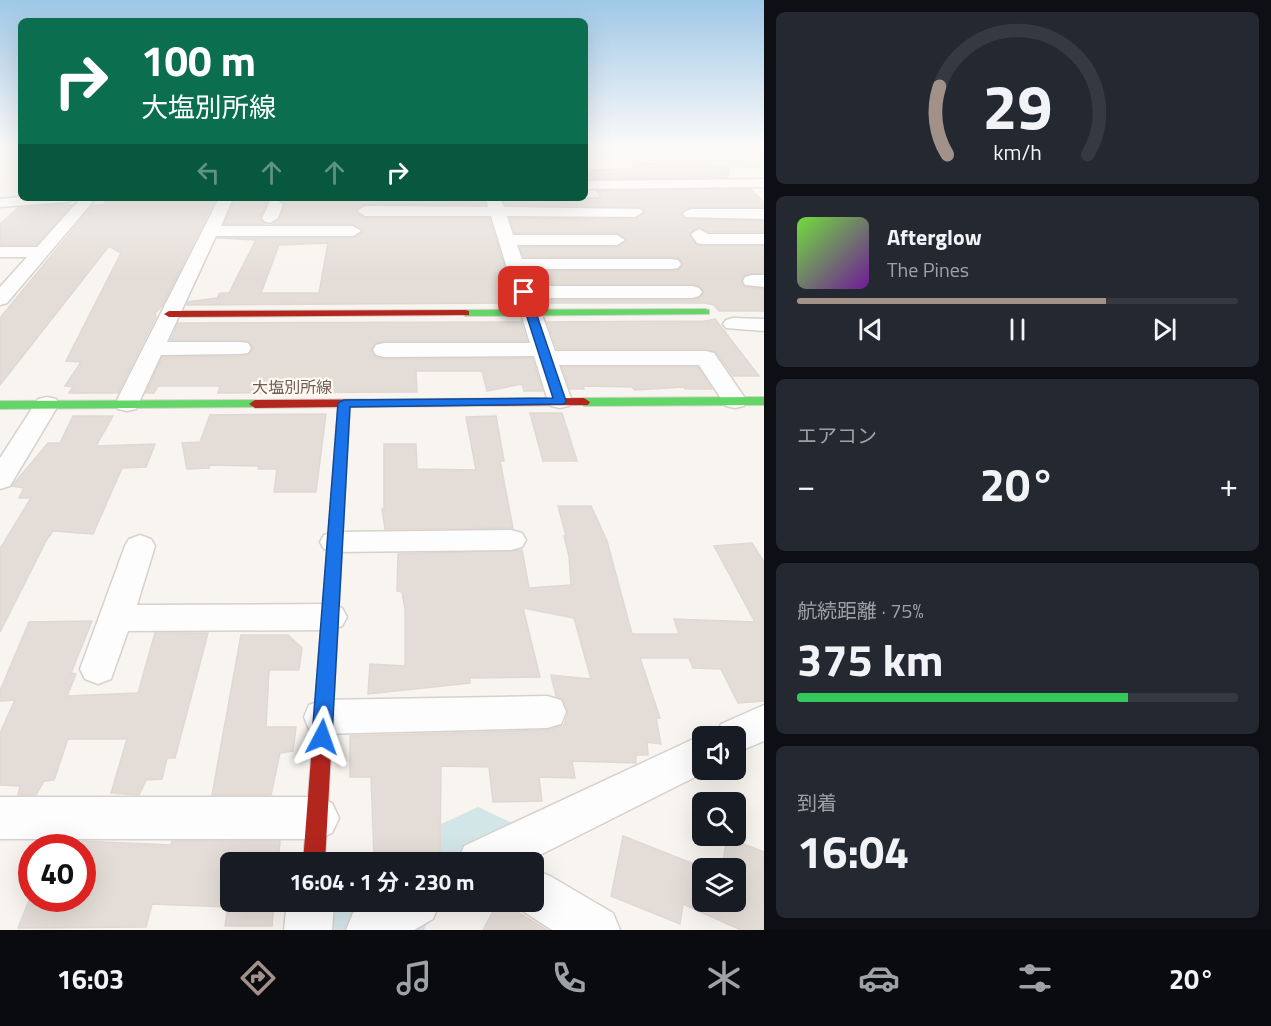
<!DOCTYPE html>
<html lang="ja">
<meta charset="utf-8">
<style>
:root{--surface:#171b24;--page:#242831;--text:#f1f3f6;--muted:#9ea1a6;--line:#363941;--accent:#a29189}
body{margin:0;font-family:"Titillium Web","Noto Sans JP",sans-serif;background:var(--page);color:var(--text);height:100vh;display:flex;flex-direction:column;font-size:22px;white-space:nowrap}
*{box-sizing:border-box;margin:0}
p{font-size:20px;color:var(--muted)}
.icon{flex:none;width:33px;height:33px;fill:none;stroke:currentColor;stroke-width:2;stroke-linecap:round;stroke-linejoin:round}
.map{position:relative;flex:1;overflow:hidden}
.panel{display:flex;flex-direction:column;gap:12px;padding:12px;background:#0d0f14;width:507px}
.panel>*{flex:none}
.guide{position:absolute;left:18px;top:18px;width:570px;height:183px;border-radius:9px;box-shadow:0 6px 24px #0002;background:#0b6e4f;color:#fff;overflow:hidden}
.buttons{position:absolute;left:692px;top:726px;display:grid;gap:12px}
.buttons a{display:grid;place-items:center;width:54px;height:54px;border-radius:9px;background:var(--surface);box-shadow:0 6px 24px #0002;font-size:30px}
.speed{position:absolute;left:18px;top:834px;display:flex;gap:12px;font-size:30px;font-weight:700;text-align:center}
.speed>*{display:grid;place-content:center;width:78px;height:78px;border-radius:50%;background:var(--surface);box-shadow:0 6px 24px #0002;line-height:1}
.speed .limit{border:9px solid #d22;background:#fff;color:#111}
.pin{position:absolute;display:grid;place-items:center;width:51px;height:51px;color:#fff;margin:-26px;border-radius:12px;box-shadow:0 3px 9px #0006}
.me{position:absolute;width:66px;margin:-33px;rotate:4deg;stroke-linejoin:round;filter:drop-shadow(0 0 4px #0008)}
.turn{display:flex;align-items:center;gap:21px;height:126px;padding:0 24px;font-size:27px}
.turn .icon{width:78px;height:78px;stroke-width:2.5}
.turn b{display:block;font-size:42px;line-height:51px}
.lanes{display:flex;align-items:center;height:57px;padding:0 24px;background:#0003;justify-content:center;gap:30px;direction:ltr}
.lanes .off{opacity:.35}
.big{font-size:45px;font-weight:700;line-height:1.1}
.panel .card{flex:1;display:flex;flex-direction:column;justify-content:center;gap:9px;min-width:0;padding:0 21px;border-radius:9px;background:var(--page)}
.panel .dial{align-items:center;gap:0}
.dial svg{height:156px;overflow:visible;fill:none;stroke:var(--line);stroke-width:7;stroke-linecap:round;text-anchor:middle}
.dial text{fill:var(--text);stroke:none}
.song{display:flex;align-items:center;gap:18px}
.cover{width:72px;height:72px;border-radius:9px;background:linear-gradient(135deg,hsl(100 70% 55%),hsl(280 70% 35%))}
.played{height:6px;border-radius:3px;background:linear-gradient(90deg,var(--accent) 70%,var(--line) 70%)}
.keys{display:flex;justify-content:space-around;direction:ltr}
.heat{display:flex;justify-content:space-between;align-items:center;font-size:33px;direction:ltr}
.charge{height:9px;border-radius:4px;background:linear-gradient(90deg,#34c759 75%,var(--line) 0)}
.trip{position:absolute;left:220px;top:852px;width:324px;height:60px;border-radius:9px;background:var(--surface);box-shadow:0 6px 24px #0002;font-weight:700;line-height:60px;text-align:center}
.dock{display:flex;height:96px;justify-content:space-around;align-items:center;background:#090b0e;color:var(--muted)}
.dock .icon{width:42px;height:42px}
.dock .active{color:var(--accent)}
.dock b{font-size:27px;color:var(--text)}
main{display:flex;flex:1;min-height:0}
.map>svg:first-child{display:block}
.green{fill:#e6eddc}
.lines{fill:none;stroke-linecap:round;stroke-linejoin:round}
.river{fill:#d2e5e7;fill-rule:evenodd}
.building{fill:#e4ddd7;stroke:#e0d8d2;stroke-width:1.5;fill-rule:evenodd}
.street-casing{stroke:#d7d1cd;stroke-width:3}
.fast-casing{stroke:#d6d0ca;stroke-width:2}
.jam-casing{stroke:#d6d0ca;stroke-width:2}
.street{fill:#fefdfd;fill-rule:evenodd}
.fast{fill:#63d668;fill-rule:evenodd}
.jam{fill:#b3261e;fill-rule:evenodd}
.route{fill:#1a73e8;stroke:#114b97;stroke-width:1.5}
.labels{text-anchor:middle;dominant-baseline:central;stroke-width:4.5;stroke-linejoin:round;paint-order:stroke}
.street-label{font-size:16px;fill:#745c51;stroke:#fef9f2}
</style>
<main>
<div class="map">
<svg width="764" height="930" viewBox="0 0 764 930">
<rect width="100%" height="100%" fill="#f8f4f0"/>
<polygon class="green" points="585,147 764,147 764,169 585,156"/>
<g class="lines">
<g class="river">
<polygon points="478,807 529,831 542,862 534,881 534,862 413,862 426,831"/>
<polygon points="390,856 405,862 375,862"/>
<polygon points="307,902 436,902 424,930 295,930"/>
<polygon points="446,902 468,902 457,906"/>
<polygon points="487,902 509,902 498,906"/>
</g>
</g>
<g class="building">
<polygon points="658,161 730,168 728,177 589,179 585,173 585,170 631,169 635,162 657,164"/>
<polygon points="750,189 764,202 764,207 691,207 681,214 686,219 764,221 764,232 709,232 698,227 689,234 697,245 764,246 764,273 744,275 741,280 745,287 764,289 764,311 719,311 714,305 705,303 540,303 539,300 692,300 700,298 704,292 700,286 692,284 534,284 529,271 672,271 680,269 683,264 680,259 672,257 524,257 520,247 617,247 627,239 617,233 515,233 510,218 635,219 644,214 645,210 640,207 505,205 502,198 601,198 597,191"/>
<polygon points="109,198 216,198 162,306 155,313 156,317 118,393 69,393 73,387 65,386 81,362 66,361 121,253 109,246 0,385 0,318 93,205 103,205"/>
<polygon points="235,198 271,198 268,200 260,217 265,224 224,224"/>
<path d="M278,198h206l1,7 -120,-1 -10,8 10,6h124l27,85 -329,2 1,-3 29,-4 3,-5h9l27,-53 -39,-2h136l10,-6 -10,-8h-80l7,-5 5,-14zM328,243l-9,50h-58l18,-48z"/>
<polygon points="57,205 72,205 36,245 0,245 0,224 18,208"/>
<polygon points="715,319 759,376 733,376 716,352 707,349 557,349 547,322 705,321"/>
<polygon points="521,322 527,341 384,341 374,344 371,351 375,357 384,359 532,358 543,391 524,391 522,384 487,391 482,371 416,371 417,392 218,393 220,386 158,386 154,393 146,393 162,357 240,356 248,355 253,349 250,342 240,340 171,340 178,323"/>
<polygon points="562,367 698,367 712,389 685,389 684,387 635,390 632,387 583,386 584,389 570,389"/>
<polygon points="530,413 562,413 577,461 543,461"/>
<polygon points="326,414 316,492 274,492 277,469 258,469 259,466 210,465 209,468 187,469 182,443 200,442 210,415"/>
<polygon points="73,416 113,416 96,446 155,444 146,467 122,468 93,534 53,531 47,539 0,632 0,549 31,498 19,498 24,488 12,486 48,443 60,443"/>
<polygon points="496,416 504,461 500,461 513,528 385,529 382,509 384,509 384,444 416,444 417,469 476,470 466,417"/>
<polygon points="558,506 591,506 607,541 632,634 679,634 674,619 755,622 714,546 752,543 764,562 764,701 738,703 721,669 693,668 689,658 640,658 660,718 656,718 661,744 647,742 648,755 636,755 636,763 572,761 575,778 539,777 542,801 493,802 489,767 441,766 440,858 374,855 371,777 350,777 350,736 548,730 564,725 568,713 563,699 556,696 551,675 591,679 574,618 523,608 540,677 470,678 470,683 368,694 370,664 405,666 405,609 402,592 397,591 398,554 522,550 529,588 571,585 569,556 564,536 566,536"/>
<polygon points="92,621 71,673 76,674 67,696 138,693 155,633 208,633 175,758 167,758 162,779 146,780 139,795 111,793 127,739 68,739 54,780 44,781 36,795 18,795 20,786 0,785 0,733 15,700 0,701 0,691 29,622"/>
<polygon points="241,635 288,635 302,648 299,670 269,670 266,727 296,727 293,751 280,753 271,795 212,795"/>
<polygon points="623,836 704,868 702,868 702,902 735,902 735,868 722,868 727,837 764,852 764,930 741,930 683,904 680,924 611,896"/>
<polygon points="82,841 171,845 172,841 280,841 278,862 231,862 231,902 274,902 272,926 225,926 228,907 152,904 146,927 18,928 30,898 82,898"/>
<polygon points="498,902 501,902 547,930 483,930"/>
</g>
<g class="lines">
<defs>
<g id="street">
<polygon points="764,179 764,187 585,189 585,181"/>
<polygon points="21,197 21,198 75,198 68,202 0,207 0,199"/>
<polygon points="81,198 96,198 7,303 0,305 0,287 27,257 0,257 0,247 37,247"/>
<polygon points="219,198 233,198 221,226 353,226 361,231 353,236 216,236 167,342 240,342 248,343 251,348 248,353 240,354 161,355 136,409 127,411 118,409 115,404"/>
<polygon points="486,198 500,198 504,207 640,209 643,212 635,217 507,216 513,235 617,235 625,240 617,245 517,245 522,259 672,259 678,260 681,264 678,268 672,269 526,269 532,286 692,286 699,288 702,292 699,296 692,298 536,298 555,351 706,351 714,353 747,401 744,406 735,408 726,406 699,365 559,365 572,401 569,406 560,408 551,406 548,401 534,356 384,357 376,355 373,350 376,345 384,343 530,343 491,216 365,216 357,211 365,206 488,207"/>
<polygon points="275,199 283,204 278,218 270,223 264,221 262,218 270,201"/>
<polygon points="691,209 764,209 764,219 686,217 683,214 686,211"/>
<polygon points="699,229 708,234 764,234 764,244 703,244 697,243 691,234"/>
<polygon points="752,275 764,275 764,287 745,285 743,281 745,277"/>
<polygon points="733,318 764,319 764,331 726,328 723,324 726,320"/>
<polygon points="47,397 56,399 59,404 10,486 0,489 0,458 38,399"/>
<polygon points="511,530 522,533 526,540 522,547 511,550 335,552 324,549 320,542 324,535 335,532"/>
<polygon points="140,535 151,539 155,546 137,605 330,604 342,608 347,617 342,626 330,630 128,631 111,679 98,684 85,679 80,669 125,546 129,539"/>
<polygon points="547,696 561,700 566,712 561,724 547,728 323,734 309,729 304,717 309,705 323,700"/>
<polygon points="764,705 764,741 735,753 735,736 716,736 721,724"/>
<polygon points="702,735 706,736 702,736 702,770 709,770 526,862 458,862 464,846"/>
<polygon points="0,797 317,797 332,803 339,818 332,833 317,839 0,839"/>
<polygon points="534,869 550,876 613,913 620,930 552,930 518,908 515,902 534,902"/>
<polygon points="287,902 334,902 332,930 284,930"/>
<polygon points="372,902 440,902 433,919 414,930 346,930 353,913"/>
</g>
<g id="fast">
<polygon points="705,309 709,310 709,314 465,316 460,313 465,310"/>
<polygon points="764,397 764,405 584,406 578,402 584,398"/>
<polygon points="255,400 261,404 259,407 0,409 0,401"/>
</g>
<g id="jam">
<polygon points="465,310 469,311 469,315 169,317 164,314 169,311"/>
<polygon points="584,398 590,402 588,405 350,407 325,862 303,862 338,407 255,408 249,404 255,400"/>
</g>
</defs>
<use href="#street" class="street-casing"/>
<use href="#fast" class="fast-casing"/>
<use href="#jam" class="jam-casing"/>
<use href="#street" class="street"/>
<use href="#fast" class="fast"/>
<use href="#jam" class="jam"/>
</g>
<linearGradient id="sky" x2="0" y2="1"><stop stop-color="#9fc8e8"/><stop offset="0.53" stop-color="#fcfaf8"/><stop offset="1" stop-color="#fcfaf8" stop-opacity="0"/></linearGradient>
<rect width="764" height="277" fill="url(#sky)"/>
<polygon class="route" points="524,289 529,292 566,401 564,404 350,407 332,737 329,743 322,746 315,743 312,737 338,403 344,400 553,398 519,292"/>
<g class="labels">
<g class="street-label">
<text x="292" y="387">大塩別所線</text>
</g>
</g>
</svg>
<div class="buttons">
<a><svg class="icon" aria-label="sound" viewBox="0 0 24 24"><path d="M4 9h4l5-4v14l-5-4H4zM17 9q2 3 0 6"/></svg></a>
<a><svg class="icon" aria-label="search" viewBox="0 0 24 24"><circle cx="10" cy="10" r="6"/><path d="M15 15l6 6"/></svg></a>
<a><svg class="icon" aria-label="layers" viewBox="0 0 24 24"><path d="M12 4l9 5-9 5-9-5zM3 14l9 5 9-5"/></svg></a>
</div>
<div class="speed"><div class="limit">40</div></div>
<div class="pin" style="left:524px;top:292px;background:#d93025"><svg class="icon" aria-label="arrive" viewBox="0 0 24 24"><path d="M6 21V4h12l-3 4 3 4H6"/></svg></div>
<svg class="me" style="left:322px;top:737px" viewBox="-20 -20 40 40"><path d="M0-17L14 15 0 8-14 15z" fill="#1a73e8" stroke="#fff" stroke-width="4"/></svg>
<div class="trip">16:04 · 1 分 · 230 m</div>
<div class="guide">
<div class="turn"><svg class="icon" aria-label="right" viewBox="0 0 24 24"><path d="M7 20v-9h11M14 6l5 5-5 5"/></svg><div><b>100 m</b>大塩別所線</div></div>
<div class="lanes"><svg class="icon off" aria-label="left" viewBox="0 0 24 24"><path d="M17 20v-9H6M10 6l-5 5 5 5"/></svg><svg class="icon off" aria-label="ahead" viewBox="0 0 24 24"><path d="M12 20V5M6 11l6-6 6 6"/></svg><svg class="icon off" aria-label="ahead" viewBox="0 0 24 24"><path d="M12 20V5M6 11l6-6 6 6"/></svg><svg class="icon" aria-label="right" viewBox="0 0 24 24"><path d="M7 20v-9h11M14 6l5 5-5 5"/></svg></div>
</div>
</div>
<section class="panel">
<div class="card dial"><svg viewBox="0 0 100 80">
<path d="M14 69A42 42 0 1 1 86 69"/>
<path d="M14 69A42 42 0 0 1 10 34" stroke="#a29189"/>
<text x="50" y="56" font-size="32" font-weight="700">29</text>
<text x="50" y="72" font-size="11">km/h</text>
</svg></div>
<div class="card">
<div class="song"><i class="cover"></i><div><b>Afterglow</b><p>The Pines</p></div></div>
<div class="played"></div>
<div class="keys"><svg class="icon" aria-label="previous" viewBox="0 0 24 24"><path d="M18 5L8 12l10 7zM5 5v14"/></svg><svg class="icon" aria-label="pause" viewBox="0 0 24 24"><path d="M8 5v14M16 5v14"/></svg><svg class="icon" aria-label="next" viewBox="0 0 24 24"><path d="M6 5l10 7-10 7zM19 5v14"/></svg></div>
</div>
<div class="card"><p>エアコン</p>
<div class="heat"><a>−</a><b class="big">20°</b><a>+</a></div>
</div>
<div class="card"><p>航続距離 · 75%</p><b class="big">375 km</b><div class="charge"></div></div>
<div class="card"><p>到着</p><b class="big">16:04</b></div>
</section>
</main>
<nav class="dock">
<b>16:03</b>
<svg class="icon active" aria-label="directions" viewBox="0 0 24 24"><path d="M12 3l9 9-9 9-9-9zM9 14v-3h6M13 9l2 2-2 2"/></svg>
<svg class="icon" aria-label="music" viewBox="0 0 24 24"><path d="M9 18V5l10-2v13"/><circle cx="6" cy="18" r="3"/><circle cx="16" cy="16" r="3"/></svg>
<svg class="icon" aria-label="phone" viewBox="0 0 24 24"><path d="M5 4h4l2 5-3 2q2 4 5 5l2-3 5 2v4C11 20 4 13 5 4z"/></svg>
<svg class="icon" aria-label="climate" viewBox="0 0 24 24"><path d="M12 3v18M4 7l16 10M4 17L20 7"/></svg>
<svg class="icon" aria-label="car" viewBox="0 0 24 24"><path d="M5 17H2v-5l4-1 3-4h7l3 4 3 1v5h-3M9 17h6M6 11h13"/><circle cx="7" cy="17" r="2"/><circle cx="17" cy="17" r="2"/></svg>
<svg class="icon" aria-label="filters" viewBox="0 0 24 24"><path d="M4 7h16M4 17h16"/><circle cx="9" cy="7" r="2"/><circle cx="15" cy="17" r="2"/></svg>
<b>20°</b>
</nav>
